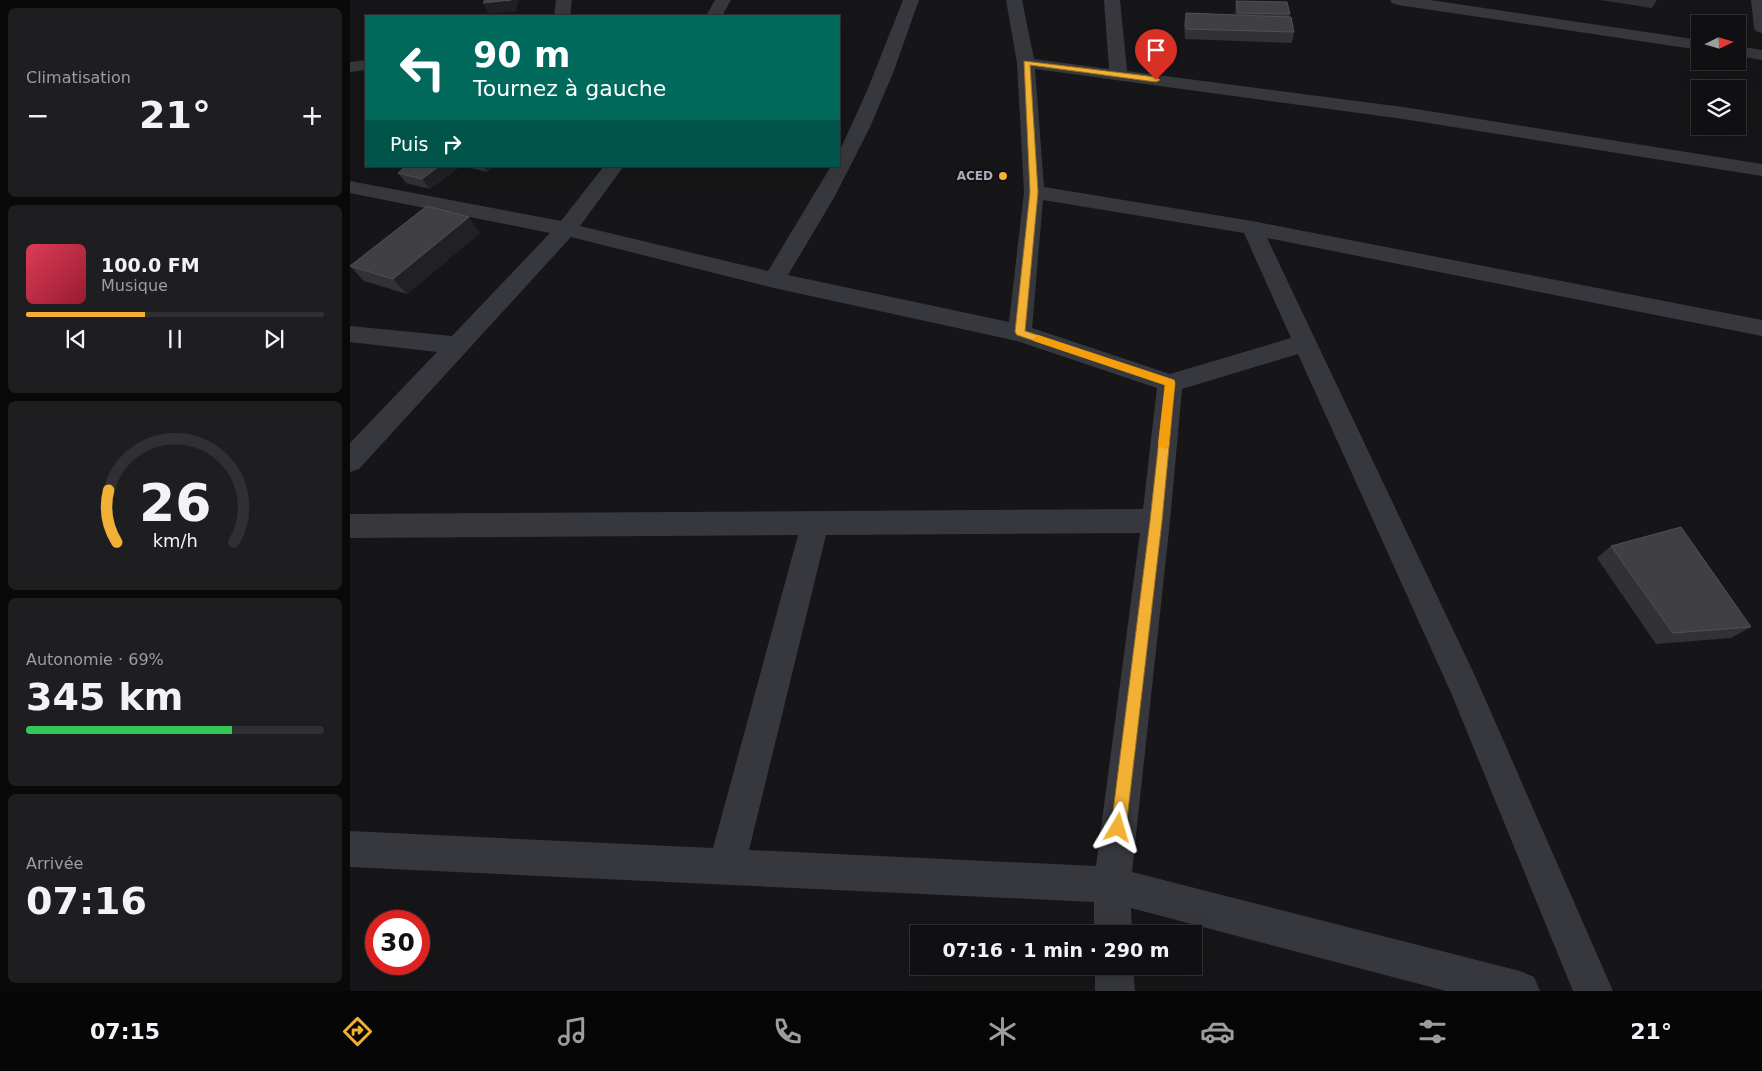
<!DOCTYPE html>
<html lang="fr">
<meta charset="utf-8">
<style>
:root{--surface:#101012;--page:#1e1e20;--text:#f1f3f6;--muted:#9c9d9f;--line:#303032;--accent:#f2b134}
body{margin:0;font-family:"DejaVu Sans",sans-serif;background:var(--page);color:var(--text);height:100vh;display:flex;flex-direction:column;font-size:19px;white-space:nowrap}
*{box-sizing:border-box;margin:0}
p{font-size:16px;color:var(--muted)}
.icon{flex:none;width:28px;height:28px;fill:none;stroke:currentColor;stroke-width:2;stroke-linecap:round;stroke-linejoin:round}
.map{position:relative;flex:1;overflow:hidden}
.drawer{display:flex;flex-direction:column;gap:8px;padding:8px;background:#09090a;width:350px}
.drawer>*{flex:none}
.top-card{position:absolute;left:15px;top:15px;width:475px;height:152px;border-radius:0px;box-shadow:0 5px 20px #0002,0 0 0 1px var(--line);background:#00695c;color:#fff;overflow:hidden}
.needle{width:32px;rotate:85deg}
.buttons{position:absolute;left:1341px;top:15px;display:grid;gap:10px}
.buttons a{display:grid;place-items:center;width:55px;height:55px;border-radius:0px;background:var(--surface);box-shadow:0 5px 20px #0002,0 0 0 1px var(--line);font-size:25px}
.speed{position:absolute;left:15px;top:910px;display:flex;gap:10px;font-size:25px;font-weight:700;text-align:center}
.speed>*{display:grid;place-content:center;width:65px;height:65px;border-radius:50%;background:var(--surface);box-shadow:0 5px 20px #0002,0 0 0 1px var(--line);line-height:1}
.speed .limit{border:8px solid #d22;background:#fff;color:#111}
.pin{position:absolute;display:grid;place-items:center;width:42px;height:42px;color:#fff;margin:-51px -21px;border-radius:50% 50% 50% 0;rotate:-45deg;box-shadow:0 0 5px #0007}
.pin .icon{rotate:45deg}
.me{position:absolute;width:55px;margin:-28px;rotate:7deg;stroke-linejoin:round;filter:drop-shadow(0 0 4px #0008)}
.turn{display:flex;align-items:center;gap:18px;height:105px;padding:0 25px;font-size:22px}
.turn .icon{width:65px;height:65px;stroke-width:2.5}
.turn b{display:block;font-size:35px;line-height:42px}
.then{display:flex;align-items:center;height:48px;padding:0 25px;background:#0003;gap:10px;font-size:19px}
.big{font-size:38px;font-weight:800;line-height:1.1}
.drawer .card{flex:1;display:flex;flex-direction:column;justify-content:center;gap:8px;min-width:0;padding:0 18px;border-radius:8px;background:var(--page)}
.drawer .dial{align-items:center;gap:0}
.dial svg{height:130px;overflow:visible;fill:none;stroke:var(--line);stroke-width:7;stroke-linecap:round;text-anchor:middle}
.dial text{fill:var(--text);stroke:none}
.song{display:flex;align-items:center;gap:15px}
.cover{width:60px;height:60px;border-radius:8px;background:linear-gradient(135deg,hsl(350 70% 55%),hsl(350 70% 35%))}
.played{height:5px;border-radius:2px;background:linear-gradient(90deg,var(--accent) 40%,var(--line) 40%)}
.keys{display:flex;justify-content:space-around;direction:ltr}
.heat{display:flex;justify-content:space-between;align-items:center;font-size:28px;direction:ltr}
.charge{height:8px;border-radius:4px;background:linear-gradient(90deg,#34c759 69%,var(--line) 0)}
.trip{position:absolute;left:560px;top:925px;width:292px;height:50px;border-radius:0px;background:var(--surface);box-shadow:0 5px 20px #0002,0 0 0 1px var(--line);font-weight:800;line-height:50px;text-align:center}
.tab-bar{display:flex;height:80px;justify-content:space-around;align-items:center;background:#060607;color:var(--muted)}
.tab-bar .icon{width:35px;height:35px}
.tab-bar .selected{color:var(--accent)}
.tab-bar b{font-size:22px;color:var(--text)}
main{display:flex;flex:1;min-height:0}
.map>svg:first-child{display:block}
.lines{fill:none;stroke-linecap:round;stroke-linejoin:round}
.street{fill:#37383d;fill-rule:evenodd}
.wall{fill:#323236}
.shaded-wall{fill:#212124}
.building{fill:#3f3f44;stroke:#4f5156}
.route{fill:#f2b134;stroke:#9d7322}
.slow{fill:#f59e0b}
.poi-dot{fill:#f2b134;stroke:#111113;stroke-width:2}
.labels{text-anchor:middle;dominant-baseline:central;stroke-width:5;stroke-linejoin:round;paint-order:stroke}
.far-poi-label{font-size:12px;font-weight:bold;fill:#a8adb8;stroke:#111113;text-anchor:end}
</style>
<main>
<section class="drawer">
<div class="card"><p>Climatisation</p>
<div class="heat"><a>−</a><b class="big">21°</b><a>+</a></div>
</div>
<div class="card">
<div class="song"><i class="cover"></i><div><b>100.0 FM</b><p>Musique</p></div></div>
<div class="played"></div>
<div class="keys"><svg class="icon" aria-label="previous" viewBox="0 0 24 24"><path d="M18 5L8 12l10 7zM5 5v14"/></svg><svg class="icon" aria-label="pause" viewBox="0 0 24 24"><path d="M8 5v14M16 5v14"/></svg><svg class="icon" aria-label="next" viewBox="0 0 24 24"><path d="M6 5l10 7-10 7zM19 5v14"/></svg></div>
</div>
<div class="card dial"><svg viewBox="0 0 100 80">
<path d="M14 69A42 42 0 1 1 86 69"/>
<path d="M14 69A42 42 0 0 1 9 37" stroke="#f2b134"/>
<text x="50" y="56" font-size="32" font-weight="700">26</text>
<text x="50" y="72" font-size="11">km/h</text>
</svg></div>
<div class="card"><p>Autonomie · 69%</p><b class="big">345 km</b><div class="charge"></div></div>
<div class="card"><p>Arrivée</p><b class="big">07:16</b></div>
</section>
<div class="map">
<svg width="1412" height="991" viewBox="0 0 1412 991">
<rect width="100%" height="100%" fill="#161618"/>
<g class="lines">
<g class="street">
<polygon points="206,0 222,0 220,16 204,16"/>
<polygon points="365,0 381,0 372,16 356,16"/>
<path d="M553,0h16l-26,73 -23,54 -35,69 -47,79 221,47 15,-130 -7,-129 -11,-63h16l12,59 75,10 -5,-69h16l7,71 276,36 359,57v12l-359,-57 -368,-50 9,118 208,34 510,99v16l-495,-98 209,440 137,313h-40l-121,-296 -154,-341 -116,35 -12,132 -38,351 388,99 14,6 6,14h-94l-315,-83 1,26h-38v-32l-744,-35v-36l363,17 85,-313 -448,3v-24l793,-5 14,-121 -140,-47 -243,-53 -203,-51 -212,232 -9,3v-29l87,-91 -87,-10v-16l102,10 98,-103 -200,-40v-12l211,40 43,-55h20l-44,60 188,45 63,-105h8v-14l28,-61zM693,200l201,33 47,105 -121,36 -138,-46zM790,533l-44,333 -347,-16 77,-315z"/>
<polygon points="1040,0 1080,0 1350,40 1350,50 1048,5 1042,3"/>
<polygon points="1401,0 1412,0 1412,33 1406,31 1404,28"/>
<polygon points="1388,46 1412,50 1412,60 1388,56"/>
<polygon points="16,60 16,70 0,72 0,62"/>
<polygon points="745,966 783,966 785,991 745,991"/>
</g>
</g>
<g class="wall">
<polygon points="1250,0 1307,0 1302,8"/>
<polygon points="886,1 940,14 939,17 944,32 942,43 835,39 834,24 836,13 885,15 885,12"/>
<polygon points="111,166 80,189 56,183 48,173"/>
<polygon points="113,166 144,166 137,172"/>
<polygon points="130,233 57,294 14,281 0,266"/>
<polygon points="1261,546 1401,627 1381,638 1306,644 1247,558"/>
</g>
<g class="shaded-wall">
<polygon points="161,0 169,0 166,11 139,14 133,3"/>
<polygon points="89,166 111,166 80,189 72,179"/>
<polygon points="133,166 144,166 137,172"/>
<polygon points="119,217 130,233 57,294 43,279"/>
</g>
<g class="building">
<polygon points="135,0 161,0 133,3"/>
<polygon points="886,1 937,2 940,14 888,13"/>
<polygon points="836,13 941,17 944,32 836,29"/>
<polygon points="56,166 89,166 72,179 48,173"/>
<polygon points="77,206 119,217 43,279 0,266"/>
<polygon points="1331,527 1401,627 1323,633 1261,546"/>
</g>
<polygon class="route" points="674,61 806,77 810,80 806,82 680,65 688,192 675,331 824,380 825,383 812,521 776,828 774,833 768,835 763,833 761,828 800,521 815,385 667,335 665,332 680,192"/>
<polygon class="slow" points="688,335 824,380 825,383 818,448 814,449 808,445 815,385 684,341 683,339"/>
<circle class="poi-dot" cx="653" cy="176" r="5"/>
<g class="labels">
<g class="far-poi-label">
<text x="643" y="176">ACED</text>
</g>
</g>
</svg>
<div class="buttons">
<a><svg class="needle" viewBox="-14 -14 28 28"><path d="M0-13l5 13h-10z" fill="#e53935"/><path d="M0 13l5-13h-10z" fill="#9c9d9f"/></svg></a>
<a><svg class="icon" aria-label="layers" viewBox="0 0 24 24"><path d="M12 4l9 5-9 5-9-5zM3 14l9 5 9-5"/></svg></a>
</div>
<div class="speed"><div class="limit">30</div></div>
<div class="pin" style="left:806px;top:80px;background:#d93025"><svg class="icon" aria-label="arrive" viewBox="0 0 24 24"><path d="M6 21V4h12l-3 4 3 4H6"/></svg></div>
<svg class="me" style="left:768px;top:828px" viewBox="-20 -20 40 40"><path d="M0-17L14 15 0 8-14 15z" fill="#f2b134" stroke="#fff" stroke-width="4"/></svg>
<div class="trip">07:16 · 1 min · 290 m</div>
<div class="top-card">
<div class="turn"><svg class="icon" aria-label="left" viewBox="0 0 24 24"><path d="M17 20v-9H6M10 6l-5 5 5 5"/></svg><div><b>90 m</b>Tournez à gauche</div></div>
<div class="then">Puis<svg class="icon" aria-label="right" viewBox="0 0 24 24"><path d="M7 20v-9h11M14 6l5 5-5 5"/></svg></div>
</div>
</div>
</main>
<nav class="tab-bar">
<b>07:15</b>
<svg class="icon selected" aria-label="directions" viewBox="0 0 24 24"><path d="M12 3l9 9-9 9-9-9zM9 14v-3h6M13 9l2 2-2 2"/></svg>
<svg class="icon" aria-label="music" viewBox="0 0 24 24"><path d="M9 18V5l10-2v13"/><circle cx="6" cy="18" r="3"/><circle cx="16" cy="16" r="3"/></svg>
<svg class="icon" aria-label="phone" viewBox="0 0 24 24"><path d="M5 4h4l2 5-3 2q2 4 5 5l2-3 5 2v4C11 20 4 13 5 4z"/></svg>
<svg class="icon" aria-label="climate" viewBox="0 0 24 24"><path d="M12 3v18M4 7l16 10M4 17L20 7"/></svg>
<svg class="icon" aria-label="car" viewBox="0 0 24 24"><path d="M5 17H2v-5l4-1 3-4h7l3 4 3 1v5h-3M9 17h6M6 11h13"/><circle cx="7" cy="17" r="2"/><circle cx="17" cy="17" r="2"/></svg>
<svg class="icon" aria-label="filters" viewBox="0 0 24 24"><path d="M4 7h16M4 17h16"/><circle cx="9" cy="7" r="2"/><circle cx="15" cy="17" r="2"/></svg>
<b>21°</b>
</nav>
